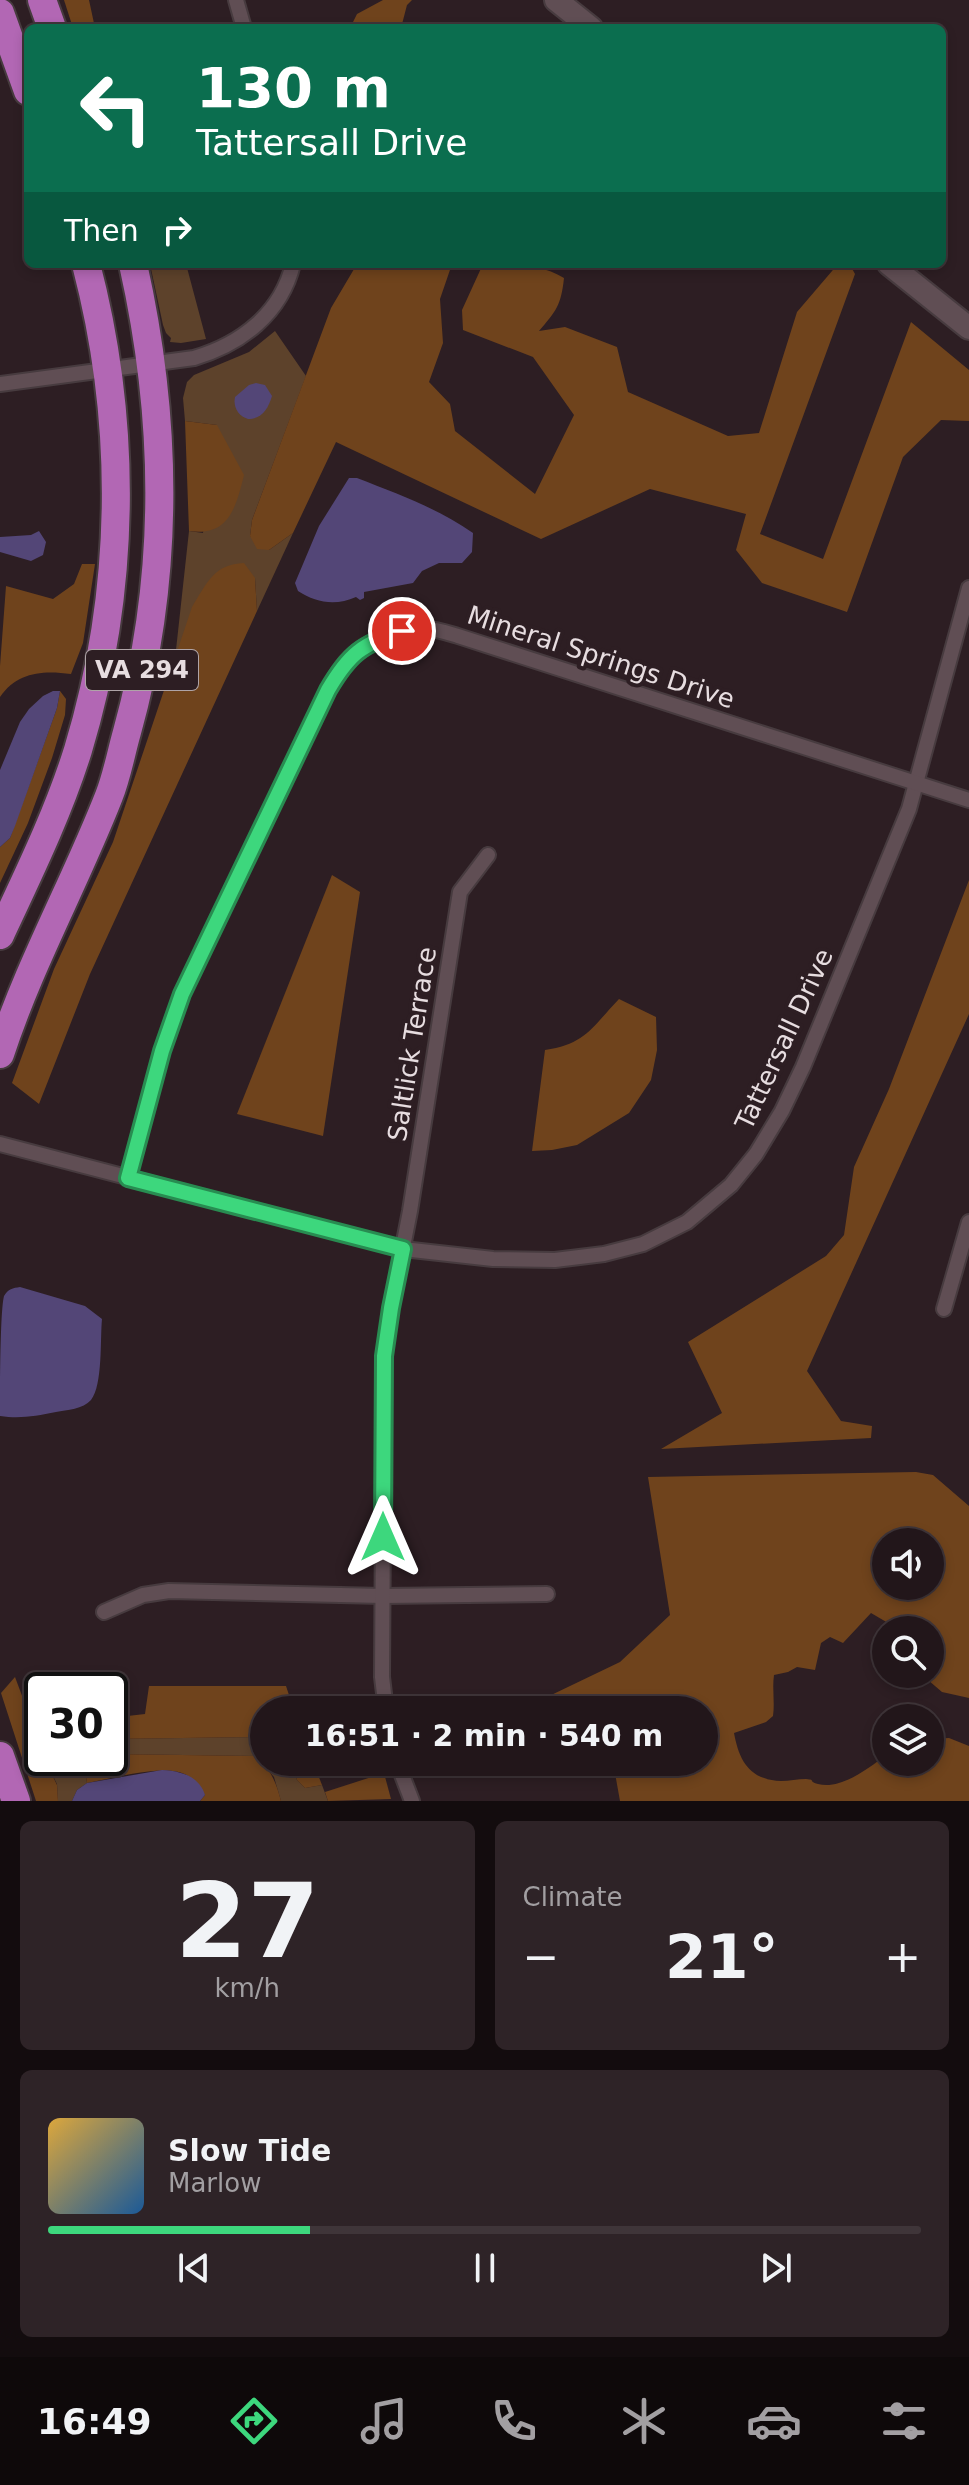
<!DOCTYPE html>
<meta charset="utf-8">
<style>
:root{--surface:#22161a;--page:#2e2327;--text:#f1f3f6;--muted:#a29fa2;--line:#3f3539;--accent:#3dd77d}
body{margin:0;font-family:"DejaVu Sans",sans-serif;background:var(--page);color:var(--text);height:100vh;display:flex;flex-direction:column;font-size:30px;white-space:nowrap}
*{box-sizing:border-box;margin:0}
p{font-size:26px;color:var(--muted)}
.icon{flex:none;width:44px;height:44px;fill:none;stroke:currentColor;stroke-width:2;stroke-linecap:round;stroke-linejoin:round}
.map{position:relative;height:1801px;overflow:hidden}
.panel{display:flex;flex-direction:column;gap:20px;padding:20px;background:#130c0e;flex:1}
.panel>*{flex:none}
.banner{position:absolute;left:24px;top:24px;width:922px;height:244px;border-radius:12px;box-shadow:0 4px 12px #0003,0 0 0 2px var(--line);background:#0b6e4f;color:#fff;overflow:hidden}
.controls{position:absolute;left:872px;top:1528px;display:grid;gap:16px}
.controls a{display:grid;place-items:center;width:72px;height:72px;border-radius:50%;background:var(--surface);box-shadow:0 4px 12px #0003,0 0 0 2px var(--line);font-size:40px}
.speed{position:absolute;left:24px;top:1672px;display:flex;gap:16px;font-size:40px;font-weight:700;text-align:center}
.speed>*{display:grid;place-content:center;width:104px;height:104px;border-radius:50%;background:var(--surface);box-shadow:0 4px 12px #0003,0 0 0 2px var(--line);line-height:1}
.speed .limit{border:4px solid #111;border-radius:12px;background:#fff;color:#111}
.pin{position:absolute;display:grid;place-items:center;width:68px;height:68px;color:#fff;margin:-34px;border:4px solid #fff;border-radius:50%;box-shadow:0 2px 8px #0007}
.me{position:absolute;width:88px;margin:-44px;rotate:0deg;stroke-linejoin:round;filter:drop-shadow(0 0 6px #0008)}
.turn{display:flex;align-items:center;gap:28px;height:168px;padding:0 40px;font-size:36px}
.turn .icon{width:104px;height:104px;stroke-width:2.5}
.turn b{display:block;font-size:56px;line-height:68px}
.then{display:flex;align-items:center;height:76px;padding:0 40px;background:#0003;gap:16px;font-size:30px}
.big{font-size:60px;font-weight:700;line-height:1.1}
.panel .tile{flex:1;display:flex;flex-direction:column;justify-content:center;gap:12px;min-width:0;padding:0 28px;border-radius:12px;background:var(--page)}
.panel .dial{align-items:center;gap:0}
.dial b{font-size:104px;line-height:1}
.song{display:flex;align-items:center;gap:24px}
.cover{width:96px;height:96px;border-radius:12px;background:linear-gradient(135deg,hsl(40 70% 55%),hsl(210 70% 35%))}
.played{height:8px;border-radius:4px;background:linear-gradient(90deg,var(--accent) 30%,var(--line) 30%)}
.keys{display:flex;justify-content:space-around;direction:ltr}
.heat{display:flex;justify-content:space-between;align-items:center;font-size:44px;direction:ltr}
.panel .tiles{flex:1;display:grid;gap:20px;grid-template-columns:1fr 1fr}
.tile:last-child{grid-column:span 2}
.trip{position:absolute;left:250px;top:1696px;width:468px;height:80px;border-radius:40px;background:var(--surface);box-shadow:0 4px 12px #0003,0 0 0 2px var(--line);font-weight:700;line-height:80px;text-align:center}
.tab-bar{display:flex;height:128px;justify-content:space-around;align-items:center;background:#0e090a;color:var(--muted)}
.tab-bar .icon{width:56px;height:56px}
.tab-bar .on{color:var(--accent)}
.tab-bar b{font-size:36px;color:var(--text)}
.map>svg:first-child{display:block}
.green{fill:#5d422b}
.forest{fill:#6f431c;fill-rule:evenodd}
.water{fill:#534677}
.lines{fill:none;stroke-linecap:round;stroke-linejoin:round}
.street-casing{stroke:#473b3f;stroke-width:18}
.secondary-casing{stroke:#473b3f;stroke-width:26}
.highway-casing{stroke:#473b3f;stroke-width:32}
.street{stroke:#604e54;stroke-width:14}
.secondary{stroke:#604e54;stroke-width:22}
.highway{stroke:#b267b4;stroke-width:28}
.route-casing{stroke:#288c51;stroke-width:20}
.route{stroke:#3dd77d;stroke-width:14}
.labels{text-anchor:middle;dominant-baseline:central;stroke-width:8;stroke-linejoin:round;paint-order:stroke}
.shield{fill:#2d1e23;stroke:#afa4a7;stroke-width:2}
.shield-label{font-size:24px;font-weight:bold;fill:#e7dde0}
.street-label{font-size:26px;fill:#e7dde0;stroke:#2d1e23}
</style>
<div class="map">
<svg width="969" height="1801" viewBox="0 0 969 1801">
<rect width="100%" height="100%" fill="#2d1e23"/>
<g class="green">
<polygon points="150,264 186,264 206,339 181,343 170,342 171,338 166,333 163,325"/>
<polygon points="275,331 306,376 252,520 250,536 269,550 293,533 257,611 255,578 175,659 189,531 203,533 217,425 185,421 183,398 187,382 194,375 249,352"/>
<polygon points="264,1737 264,1762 292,1762 297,1780 305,1788 322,1785 328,1801 281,1801 274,1777 255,1756 110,1754 110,1739"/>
<polygon points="44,1758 91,1758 85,1770 87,1783 77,1790 72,1801 58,1801 57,1784"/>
</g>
<g class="forest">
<polygon points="64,0 89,0 95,28 73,28"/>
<polygon points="383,0 412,0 407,5 401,28 350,28 357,14"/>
<path d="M357,264h95l-12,35 3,44 -14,39 21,22 5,27 80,63 39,-79 -41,-58 -70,-27 -1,-20 21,-46c27,0 57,-1 81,14 -3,28 -8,33 -25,53l26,-4 52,20 11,45 100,44 31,-3 38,-121 41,-48 12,1 5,9 -95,260 63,25 88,-237 58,48v51l-28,-1 -38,37 -56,155 -85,-29 -26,-33 10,-36 -96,-25 -109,50 -205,-97 -43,91 -24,17 -12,-1 -7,-13 2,-16 79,-212z"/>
<path d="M185,421l32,4 27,50c-8,32 -15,62 -55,56z"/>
<path d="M244,563l11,15 2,33 -167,363 -51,130 -27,-21 42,-114 59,-127 79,-235c15,-24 22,-43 52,-44z"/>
<path d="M82,564h13l-12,79 -12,31c-28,-4 -54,-2 -71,23v-31l6,-80 47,13 21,-15z"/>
<polygon points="60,691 66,699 65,715 52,758 28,823 0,883 0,847 10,838 57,708"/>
<polygon points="332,875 360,892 323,1136 237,1114"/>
<polygon points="969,880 969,1014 807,1371 841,1421 872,1426 871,1438 661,1449 722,1413 688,1342 826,1256 844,1235 854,1167 889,1089"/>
<path d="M619,999l37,18 1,33 -6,30 -22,33 -52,32 -25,5 -20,1 13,-101c41,-6 47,-23 74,-51z"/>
<path d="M916,1472l17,3 36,31v192l-27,-6 -21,-18h9v-44h-30l-29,-17 -28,30 -13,-6 -9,6 -6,27 -18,-3 -9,5 -14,3c-2,14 1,27 -1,41l-7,6 -32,11c5,27 15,47 47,48 8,0 17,-2 25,-2 11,1 1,2 12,5 23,6 51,-16 68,-29v7h44v-23l19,-1 20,8v55h-349l-7,-39h91v-52h-184l100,-48 50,-47 -22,-138zM886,1542h44v44h-44z"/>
<polygon points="15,1677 33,1725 42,1725 42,1758 44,1758 57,1785 58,1801 36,1801 1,1693"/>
<polygon points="149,1686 286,1686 294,1710 264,1710 264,1737 110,1739 110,1718 145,1714"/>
<path d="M110,1754l145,2c16,13 21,26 26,45h-81l5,-6c-5,-6 -10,-15 -17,-19 -20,-14 -77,3 -101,7l-2,-13 6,-12h19z"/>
<polygon points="292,1762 313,1762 322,1785 305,1788 297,1780"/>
<polygon points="384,1773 391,1799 328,1801 325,1792"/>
</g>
<g class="water">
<path d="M256,383l9,2 7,11c-4,13 -10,23 -24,23 -10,-3 -15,-12 -13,-22l14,-12z"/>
<path d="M349,478h8c41,16 80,30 116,55l-1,19 -10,11h-23l-17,8 -9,12 -49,9v6l-4,2 -4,-3c-20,9 -40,6 -58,-6l-3,-8 24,-57z"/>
<polygon points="39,531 46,542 43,555 31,561 0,552 0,537 31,535"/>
<polygon points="53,691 60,691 57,708 15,826 10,838 0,847 0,770 20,722 29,709 43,696"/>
<path d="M20,1287l65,19 17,13c-2,20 1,66 -11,81 -8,9 -24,10 -35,12 -20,4 -36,7 -56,4 0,-23 0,-104 4,-120 4,-7 9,-8 16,-9z"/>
<path d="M162,1770c19,1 37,6 43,25l-5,6h-128l5,-11 10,-7z"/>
</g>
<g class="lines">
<defs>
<g id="street">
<polyline points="236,0 244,28"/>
<path d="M0,384l194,-26c47,-14 87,-44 99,-94"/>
<polyline points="0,1144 403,1249 493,1259 555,1260 604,1254 643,1244 687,1222 731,1185 756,1154 782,1111 803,1067 909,809 969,588"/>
<path d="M128,1178l34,-127 20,-57 146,-304c5,-9 10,-19 17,-27 19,-22 53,-36 81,-34 11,0 22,4 32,7l511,164"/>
<polyline points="944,1309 969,1222"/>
<polyline points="104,1612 143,1595 169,1591 383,1596 547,1594"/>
<polyline points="386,1710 382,1677 384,1356 391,1308 410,1211 460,892 488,855"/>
<polyline points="397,1762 412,1801"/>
</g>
<g id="secondary">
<polyline points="556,0 591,28"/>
<polyline points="889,264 969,328"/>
</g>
<g id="highway">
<polyline points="42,0 52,28"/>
<polyline points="0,13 28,91"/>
<path d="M0,935c28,-60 58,-121 78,-185 48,-159 50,-326 8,-486"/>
<path d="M0,1054c29,-89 75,-171 109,-258 8,-20 12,-43 18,-64 43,-154 41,-312 6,-468"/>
<polyline points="0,1756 16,1801"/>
</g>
</defs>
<use href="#street" class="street-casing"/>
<use href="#secondary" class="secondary-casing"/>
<use href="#highway" class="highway-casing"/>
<use href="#street" class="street"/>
<use href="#secondary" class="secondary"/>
<use href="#highway" class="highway"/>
</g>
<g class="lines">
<defs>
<path id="route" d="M383,1537l1,-181 7,-48 12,-59 -275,-71 34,-127 20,-57 146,-304c21,-36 34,-46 74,-59"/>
</defs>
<use href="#route" class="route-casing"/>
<use href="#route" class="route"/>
</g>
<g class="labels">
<rect class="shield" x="86" y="650" width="112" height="40" rx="6"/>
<g class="shield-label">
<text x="142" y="670">VA 294</text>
</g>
<g class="street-label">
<text transform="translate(601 657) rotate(18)">Mineral Springs Drive</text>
<text transform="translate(784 1039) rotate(-65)">Tattersall Drive</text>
<text transform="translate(412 1044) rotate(-81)">Saltlick Terrace</text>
</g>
</g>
</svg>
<div class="controls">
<a><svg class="icon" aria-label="sound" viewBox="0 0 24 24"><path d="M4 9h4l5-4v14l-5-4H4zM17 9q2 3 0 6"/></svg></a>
<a><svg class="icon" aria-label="search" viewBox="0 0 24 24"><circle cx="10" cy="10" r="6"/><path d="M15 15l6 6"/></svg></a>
<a><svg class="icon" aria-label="layers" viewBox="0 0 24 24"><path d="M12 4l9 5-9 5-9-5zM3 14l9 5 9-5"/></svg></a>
</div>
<div class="speed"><div class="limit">30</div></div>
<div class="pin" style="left:402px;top:631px;background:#d93025"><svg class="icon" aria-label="arrive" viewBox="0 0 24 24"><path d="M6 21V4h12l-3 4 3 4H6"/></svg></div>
<svg class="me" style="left:383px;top:1537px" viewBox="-20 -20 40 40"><path d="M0-17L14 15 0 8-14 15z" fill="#3dd77d" stroke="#fff" stroke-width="4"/></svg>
<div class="trip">16:51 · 2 min · 540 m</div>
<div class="banner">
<div class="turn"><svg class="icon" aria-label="left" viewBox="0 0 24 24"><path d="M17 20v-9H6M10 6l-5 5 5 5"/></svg><div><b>130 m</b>Tattersall Drive</div></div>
<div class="then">Then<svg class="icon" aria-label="right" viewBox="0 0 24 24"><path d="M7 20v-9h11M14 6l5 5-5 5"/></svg></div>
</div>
</div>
<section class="panel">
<div class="tiles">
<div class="tile dial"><b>27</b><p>km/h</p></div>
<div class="tile"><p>Climate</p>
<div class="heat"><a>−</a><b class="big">21°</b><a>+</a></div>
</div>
<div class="tile">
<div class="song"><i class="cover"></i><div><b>Slow Tide</b><p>Marlow</p></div></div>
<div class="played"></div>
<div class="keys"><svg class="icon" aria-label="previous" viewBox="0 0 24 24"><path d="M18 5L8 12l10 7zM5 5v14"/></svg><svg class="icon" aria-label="pause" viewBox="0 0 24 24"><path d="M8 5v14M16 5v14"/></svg><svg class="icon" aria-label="next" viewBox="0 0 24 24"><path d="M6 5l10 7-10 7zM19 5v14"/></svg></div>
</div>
</div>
</section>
<nav class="tab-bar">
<b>16:49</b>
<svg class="icon on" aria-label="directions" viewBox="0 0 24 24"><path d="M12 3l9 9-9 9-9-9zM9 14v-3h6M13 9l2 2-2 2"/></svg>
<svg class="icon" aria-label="music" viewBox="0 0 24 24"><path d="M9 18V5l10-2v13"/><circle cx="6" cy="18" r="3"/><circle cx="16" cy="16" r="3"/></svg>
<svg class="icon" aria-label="phone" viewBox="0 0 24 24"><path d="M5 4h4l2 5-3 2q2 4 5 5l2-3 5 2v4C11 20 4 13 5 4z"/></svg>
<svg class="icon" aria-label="climate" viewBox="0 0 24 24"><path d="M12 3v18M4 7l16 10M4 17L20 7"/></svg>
<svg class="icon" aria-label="car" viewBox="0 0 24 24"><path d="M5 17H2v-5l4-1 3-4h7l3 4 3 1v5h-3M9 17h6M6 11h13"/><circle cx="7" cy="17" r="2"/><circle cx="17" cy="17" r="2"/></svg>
<svg class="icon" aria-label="filters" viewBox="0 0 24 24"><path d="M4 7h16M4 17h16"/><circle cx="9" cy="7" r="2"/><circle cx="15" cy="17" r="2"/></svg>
</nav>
